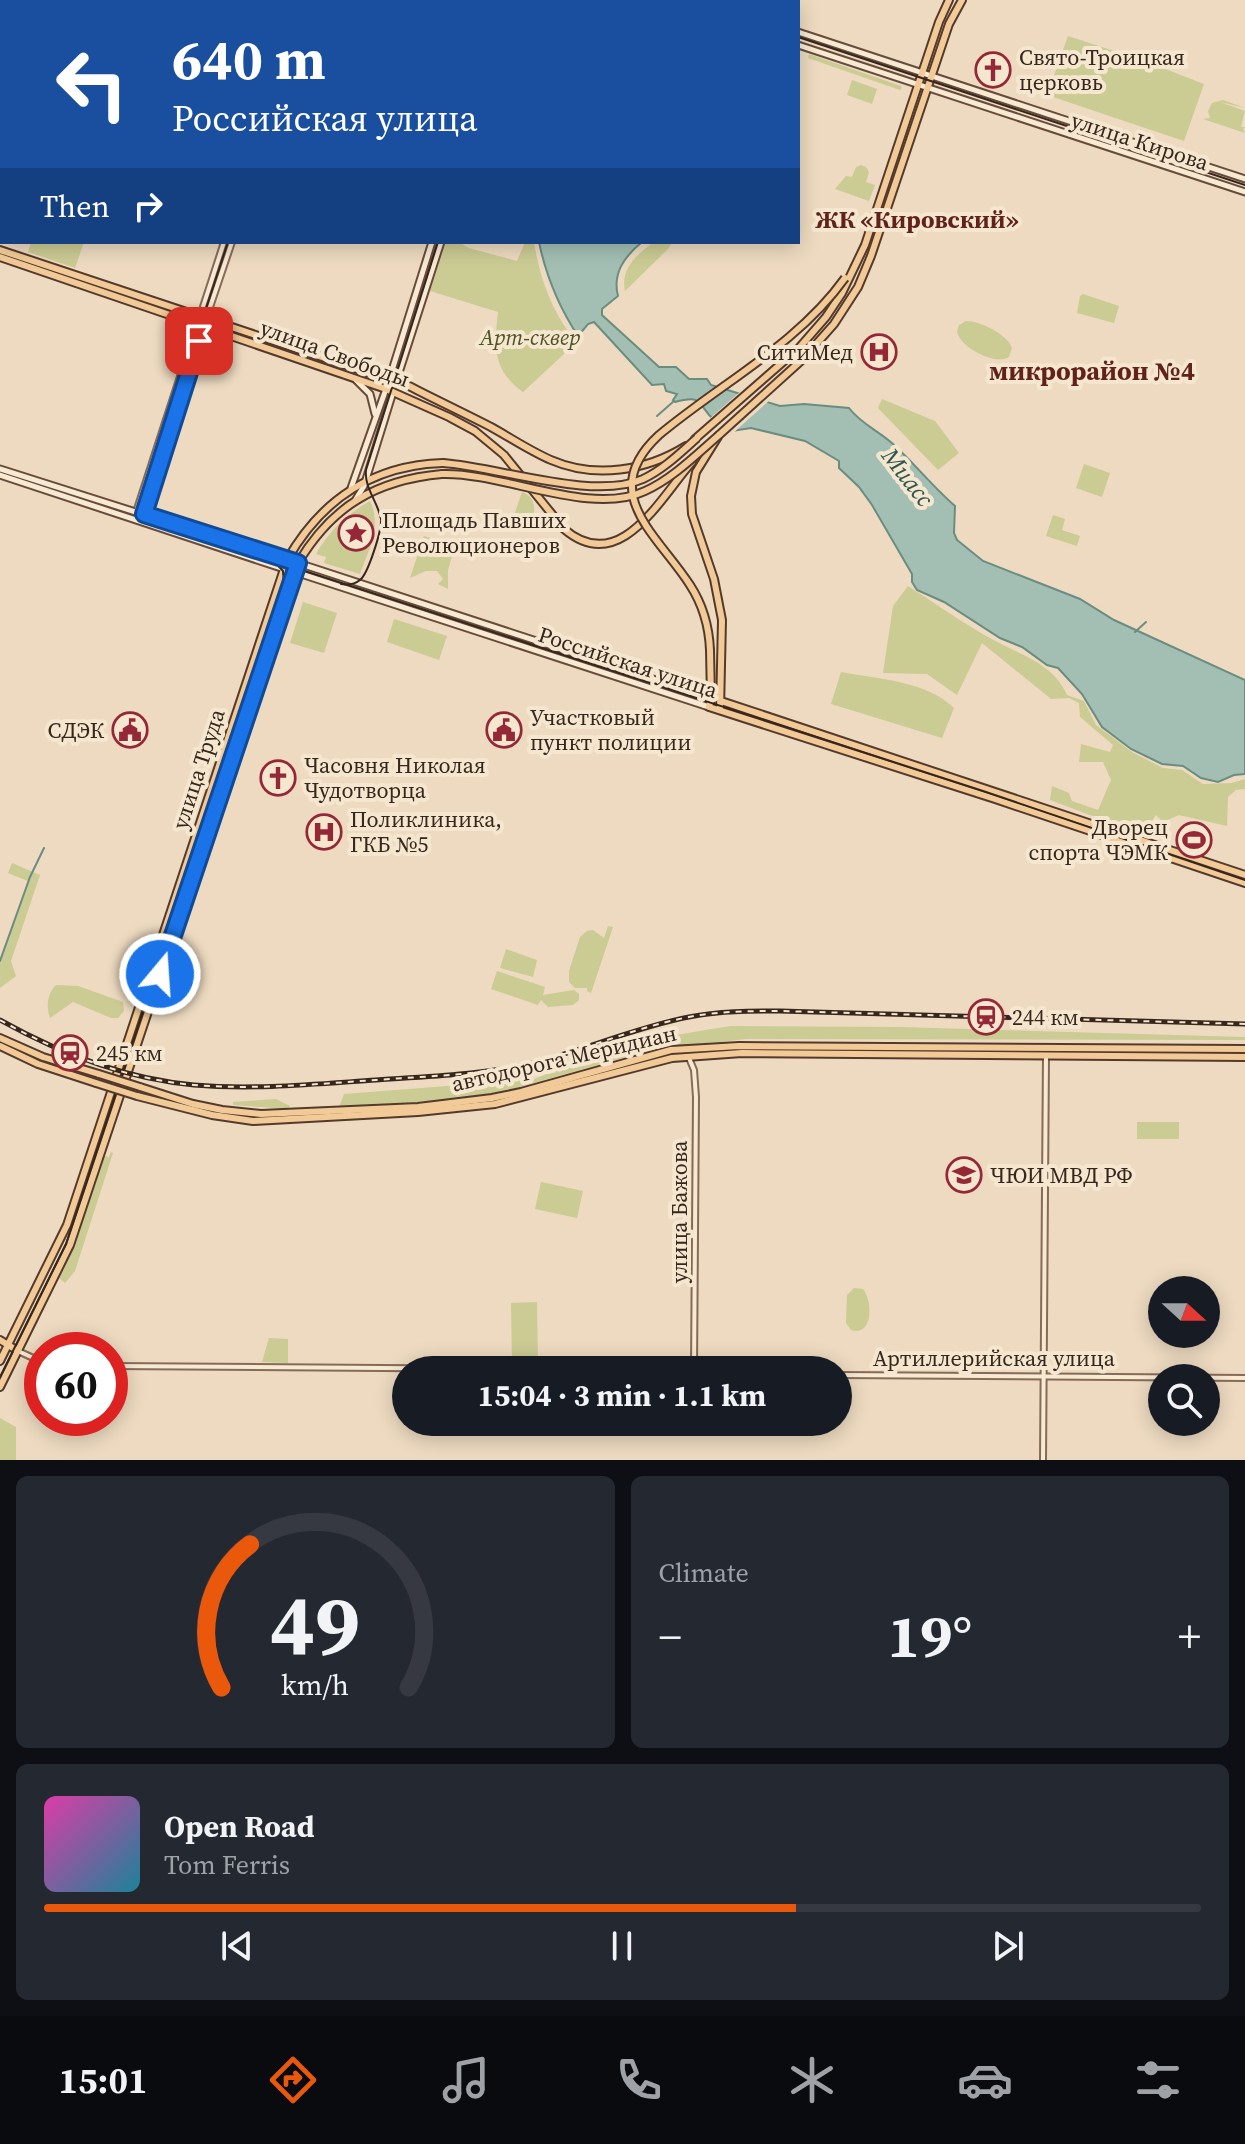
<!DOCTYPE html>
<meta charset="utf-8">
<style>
:root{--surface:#171b24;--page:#242831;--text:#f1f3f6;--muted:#9ea1a6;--line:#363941;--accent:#ea580c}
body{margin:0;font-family:"Source Serif 4",serif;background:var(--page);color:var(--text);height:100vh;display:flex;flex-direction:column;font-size:30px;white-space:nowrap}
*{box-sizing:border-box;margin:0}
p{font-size:26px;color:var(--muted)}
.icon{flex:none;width:44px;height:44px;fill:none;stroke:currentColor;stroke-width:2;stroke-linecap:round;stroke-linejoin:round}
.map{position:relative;height:1460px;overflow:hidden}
.side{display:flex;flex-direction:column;gap:16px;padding:16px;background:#0d0f14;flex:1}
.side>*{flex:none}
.top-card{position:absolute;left:0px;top:0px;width:800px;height:244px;box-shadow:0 4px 20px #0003;background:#1a4fa0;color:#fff;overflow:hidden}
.needle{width:52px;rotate:111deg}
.fabs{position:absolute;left:1148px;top:1276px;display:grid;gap:16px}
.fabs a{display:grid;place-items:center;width:72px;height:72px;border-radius:50%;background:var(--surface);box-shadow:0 4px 20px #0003;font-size:40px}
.speed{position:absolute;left:24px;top:1332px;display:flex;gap:16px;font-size:40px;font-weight:700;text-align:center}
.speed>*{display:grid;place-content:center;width:104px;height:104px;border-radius:50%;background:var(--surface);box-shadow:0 4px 20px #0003;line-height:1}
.speed .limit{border:12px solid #d22;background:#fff;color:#111}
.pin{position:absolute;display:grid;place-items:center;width:68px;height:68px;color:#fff;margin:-34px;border-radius:16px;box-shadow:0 4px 12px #0006}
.me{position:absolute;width:88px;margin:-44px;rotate:18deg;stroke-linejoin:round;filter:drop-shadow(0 0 6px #0008)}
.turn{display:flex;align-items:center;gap:28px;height:168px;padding:0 40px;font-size:36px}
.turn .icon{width:104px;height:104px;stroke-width:2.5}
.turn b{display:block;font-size:56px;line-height:68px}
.then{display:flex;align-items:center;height:76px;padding:0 40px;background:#0003;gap:16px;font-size:30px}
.big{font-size:60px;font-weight:700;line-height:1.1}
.side .card{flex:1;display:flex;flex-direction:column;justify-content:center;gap:12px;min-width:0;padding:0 28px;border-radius:12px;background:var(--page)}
.side .dial{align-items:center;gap:0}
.dial svg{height:208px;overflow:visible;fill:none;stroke:var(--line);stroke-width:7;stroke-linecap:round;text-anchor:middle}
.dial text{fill:var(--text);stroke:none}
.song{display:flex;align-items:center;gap:24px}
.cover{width:96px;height:96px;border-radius:12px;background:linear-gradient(135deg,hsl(320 70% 55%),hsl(190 70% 35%))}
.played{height:8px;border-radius:4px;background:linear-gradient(90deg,var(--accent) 65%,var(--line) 65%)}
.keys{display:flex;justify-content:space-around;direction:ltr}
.heat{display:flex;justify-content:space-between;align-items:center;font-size:44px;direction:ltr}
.side .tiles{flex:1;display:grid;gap:16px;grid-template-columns:1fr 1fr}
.card:last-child{grid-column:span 2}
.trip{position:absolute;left:392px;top:1356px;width:460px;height:80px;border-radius:40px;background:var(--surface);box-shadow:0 4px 20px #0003;font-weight:700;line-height:80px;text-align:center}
.tabs{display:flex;height:128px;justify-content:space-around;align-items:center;background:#090b0e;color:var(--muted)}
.tabs .icon{width:56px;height:56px}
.tabs .current{color:var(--accent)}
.tabs b{font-size:36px;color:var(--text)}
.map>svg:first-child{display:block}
.green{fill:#cbcb94}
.water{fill:#a3bfb3;stroke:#6a8d80;stroke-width:2}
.pier{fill:#eddac0}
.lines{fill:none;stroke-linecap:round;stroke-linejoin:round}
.stream{stroke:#6a8d80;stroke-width:2}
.tertiary-casing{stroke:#866b58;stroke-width:8}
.secondary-casing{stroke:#684c3b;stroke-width:9}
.primary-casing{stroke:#543a2c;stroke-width:10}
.tertiary{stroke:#f8e9d3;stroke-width:4}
.secondary{stroke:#f8e9d3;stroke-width:5}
.primary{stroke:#f1ca97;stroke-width:6}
.tram{stroke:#36261c;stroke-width:2}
.rail-casing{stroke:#36261c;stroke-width:5}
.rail{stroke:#f5e6cf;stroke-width:2;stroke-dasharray:6;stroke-linecap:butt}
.primary-bridge-casing{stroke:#543a2c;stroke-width:10;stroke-linecap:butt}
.primary-bridge{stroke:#f1ca97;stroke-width:6}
.route-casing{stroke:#114b97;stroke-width:20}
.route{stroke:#1a73e8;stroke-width:14}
.labels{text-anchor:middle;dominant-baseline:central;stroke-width:8;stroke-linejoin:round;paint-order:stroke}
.poi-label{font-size:22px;fill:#36261c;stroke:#f5e6cf;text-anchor:start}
.street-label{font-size:22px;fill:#36261c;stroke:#f5e6cf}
.park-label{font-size:22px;font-style:italic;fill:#4c5223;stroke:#f5e6cf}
.neighbourhood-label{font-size:24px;font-weight:bold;fill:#62221c;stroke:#f5e6cf}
.water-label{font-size:24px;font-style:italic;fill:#2c564e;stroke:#f5e6cf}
.quarter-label{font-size:26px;font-weight:bold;fill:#62221c;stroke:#f5e6cf}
</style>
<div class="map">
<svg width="1245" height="1460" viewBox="0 0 1245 1460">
<rect width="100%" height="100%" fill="#eddac0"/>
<g class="green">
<polygon points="1068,36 1142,60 1204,84 1184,141 1047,95"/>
<polygon points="809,54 901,86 902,88 900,90 808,58"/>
<polygon points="852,80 877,89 872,104 847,95"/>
<polygon points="1223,100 1245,108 1220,102 1245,111 1241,127 1245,127 1243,129 1245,133 1203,119 1210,118 1208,111 1212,103"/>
<polygon points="861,165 866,167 869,172 866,182 875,185 869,201 835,189 846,176 852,177 856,167"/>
<polygon points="31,242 84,242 75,268 28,252"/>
<path d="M446,242h12l11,6 48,13 8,-19h9c5,34 19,74 43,100l-54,50c-31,-22 -29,-47 -25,-80l-68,-21z"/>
<path d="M654,242h18l-3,6 -44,43c-5,-22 12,-37 29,-49z"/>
<polygon points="1083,294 1119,306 1114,323 1077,313 1080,296"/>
<path d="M966,321c14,0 41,13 46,27l-3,9c-14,9 -50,-10 -52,-26l2,-6z"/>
<polygon points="882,399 935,421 959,453 938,470 878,408"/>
<polygon points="1084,464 1110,473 1102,497 1076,488"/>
<path d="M522,492c17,6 12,22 10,37l-21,-5z"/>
<path d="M370,501c12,25 -1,48 -10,73l-36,-11 2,-6 -10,-3c13,-23 31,-40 54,-53z"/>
<polygon points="1053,515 1065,519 1062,530 1080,536 1077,546 1046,536"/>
<polygon points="424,536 455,546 448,570 448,589 438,584 443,579 437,571 426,571 410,578"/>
<path d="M908,586c27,17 53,36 80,51 29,17 65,25 79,58l17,6 12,24 36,27 31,16 19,2 21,14 29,-1 13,-4v10l-9,1 -8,7 -1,29 -48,-11 -16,7 -7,-7 -13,20 -93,-35 2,-14 17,7 3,8 26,9 13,-30 -8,-18h-24l2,-18 29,8 3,-7 -33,-28 -1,-14 -10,-5 -18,1 -69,-56 -25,52 -30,-21 -44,-1 10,-67z"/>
<polygon points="303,602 337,613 324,653 290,643"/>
<polygon points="394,619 447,636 439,660 387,642"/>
<path d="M841,672c36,7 86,9 113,36l-12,30 -111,-34z"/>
<polygon points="12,863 40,875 11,961 16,976 0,988 0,959 28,881 8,873"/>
<polygon points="608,926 613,927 591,993 587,991 587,988 575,988 569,982 569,971 580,937 587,931 593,930 604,938"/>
<polygon points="506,949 537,960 533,977 500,968"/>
<polygon points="497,971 545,987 543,995 574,990 579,994 579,1000 573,1005 548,1007 541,1000 538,1005 491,989"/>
<path d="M56,985l22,1 45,16 1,9 -6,7h-7l-38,-16 -23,16c-4,-12 -3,-24 6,-33z"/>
<path d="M731,1026l168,1 346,10v3l-499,-1 -69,8 -43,8 -144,40 -152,15 6,-16 129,-10 56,-9 2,6c62,-31 132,-45 200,-55z"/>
<polygon points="276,1099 290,1106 288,1109 233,1105 233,1102"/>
<rect x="1137" y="1122" width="42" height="17"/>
<polygon points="111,1152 113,1153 75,1271 65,1283 58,1277 71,1250 104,1156 109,1157"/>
<polygon points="541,1182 583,1191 577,1218 535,1209"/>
<path d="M854,1288l9,1c10,12 10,48 -12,41l-5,-7 1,-28z"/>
<polygon points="537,1302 538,1364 512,1364 511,1303"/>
<polygon points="269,1338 288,1339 288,1363 262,1362"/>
<polygon points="0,1418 16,1427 16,1460 0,1460"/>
</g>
<path class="water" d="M539,242h103c-17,14 -30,31 -24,54l-16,13v6l57,52h17l13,12h18l4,6 69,21 24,-2 45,4c12,16 30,23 44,36 22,20 39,42 62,62l-1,27 3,7 26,21 97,38 34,21 131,60v94l-11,1 -16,7 -17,-4 -18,-12 -21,-2 -31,-15 -29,-22 -20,-33 -24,-26 -11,-3 -25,-18 -22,-9 -56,-36 -27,-12 -5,-8v-8l-40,-69 -13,-18 -20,-19v-7l-34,-20 -54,-13 -19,3c-5,-3 -13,-6 -18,-11 -17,-15 -9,-26 -39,-18l-2,-2 4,-6 -11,-3 -2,-7 -12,1 -58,-63 -6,2 -10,12c-19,-29 -32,-60 -39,-94z"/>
<polygon class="pier" points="742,390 771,399 731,435 715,430 708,420"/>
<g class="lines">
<g class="stream">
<polyline points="657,416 674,401"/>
<polyline points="1135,632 1146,622"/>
<polyline points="0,961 30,877 44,848"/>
</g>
<defs>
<g id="tertiary">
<polyline points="200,316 224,242"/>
<polyline points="206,319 232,242"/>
<polyline points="136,512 197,324"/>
<polyline points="144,514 204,326"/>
<polyline points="689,1058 694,1070 696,1097 694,1370"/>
<polyline points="18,1351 42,1362"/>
<polyline points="110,1366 648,1370"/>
<polyline points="838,1375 1245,1378"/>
<polyline points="1043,1460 1046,1055"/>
</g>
<g id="secondary">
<polyline points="234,0 240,2"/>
<polyline points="260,0 266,2"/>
<polyline points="657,0 663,2"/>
<polyline points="700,0 706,2"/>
<polyline points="506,2 506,0"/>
<polyline points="515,2 516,0"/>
<polyline points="798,32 1245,179"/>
<polyline points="798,45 1245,192"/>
<polyline points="355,379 370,394 375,414"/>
<polyline points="389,380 432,242"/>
<polyline points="396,382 441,242"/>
<polyline points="0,469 287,560"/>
<polyline points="0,475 284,569"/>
<polyline points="351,488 386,389"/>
<polyline points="356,499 364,486 393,392"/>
<polyline points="298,563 711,698"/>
<polyline points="295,572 709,707"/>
</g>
<g id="primary">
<path d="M0,250l409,136c27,14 55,27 82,41 20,11 39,24 60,33 44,19 95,11 135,-14"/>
<path d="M0,257l386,132 63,28 26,14 29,24 60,74c56,48 96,-31 128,-67"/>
<polyline points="695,439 799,348 826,317 842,293 865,245 939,22 949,0"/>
<polyline points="710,650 711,698 709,707 995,799 1245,883"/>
<polyline points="721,701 1245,875"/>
<polyline points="720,710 722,620 714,579 692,514 691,496 696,472 719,435 803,359 834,324 858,287 871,256 949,24 962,0"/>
<polyline points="0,1038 43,1057 99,1074"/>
<polyline points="0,1046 38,1064 96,1083"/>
<polyline points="140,1087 193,1104 222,1110 261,1114 418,1107 492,1098 521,1092 671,1050 739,1046 1245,1049"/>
<polyline points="137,1096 212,1115 253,1121 418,1112 495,1104 672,1058 742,1053 1245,1057"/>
<polyline points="0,1340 18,1351"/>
<path d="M0,1361l67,-136 220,-665c34,-60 86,-95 156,-97"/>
<path d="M0,1387l70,-142 228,-682c34,-57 78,-83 144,-89"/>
</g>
</defs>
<use href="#tertiary" class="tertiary-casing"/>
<use href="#secondary" class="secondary-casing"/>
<use href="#primary" class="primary-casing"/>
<use href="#tertiary" class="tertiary"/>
<use href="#secondary" class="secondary"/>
<use href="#primary" class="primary"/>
<g class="tram">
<polyline points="242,0 248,2"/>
<polyline points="674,0 680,2"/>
<polyline points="489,2 489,0"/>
<polyline points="798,37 1245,185"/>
<path d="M228,242l-83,251c-3,14 -1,22 12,30l826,268 262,89"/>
<path d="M341,584c7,1 13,1 19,-4 8,-6 22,-50 21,-61 -3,-17 -17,-31 -15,-49l72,-228"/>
<polyline points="0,1377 66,1244 284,586 283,571 272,559"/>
</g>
<defs>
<path id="rail" d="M0,1020c59,33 126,59 194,65 61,5 122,-1 182,-5 53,-4 105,-5 156,-17 53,-13 104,-36 157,-46 30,-6 61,-6 91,-6l465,13"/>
</defs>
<use href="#rail" class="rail-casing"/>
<use href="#rail" class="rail"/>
<defs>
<g id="primary-bridge">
<path d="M443,463c56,4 151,38 200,16 21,-10 37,-26 54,-41"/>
<path d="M442,474c61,-2 148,43 203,17 27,-12 51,-36 74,-56"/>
<path d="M710,650c-1,-24 -7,-45 -20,-65 -32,-50 -94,-92 -31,-150 62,-52 138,-90 186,-157"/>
<polyline points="99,1074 140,1087"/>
<polyline points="96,1083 137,1096"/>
</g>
</defs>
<use href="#primary-bridge" class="primary-bridge-casing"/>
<use href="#primary-bridge" class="primary-bridge"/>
</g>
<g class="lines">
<defs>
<polyline id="route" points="160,974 298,563 144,514 199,341"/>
</defs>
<use href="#route" class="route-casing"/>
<use href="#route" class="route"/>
</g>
<defs>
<symbol id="church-ring" viewBox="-11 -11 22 22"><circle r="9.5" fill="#f5e6cf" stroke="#952836" stroke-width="1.5"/><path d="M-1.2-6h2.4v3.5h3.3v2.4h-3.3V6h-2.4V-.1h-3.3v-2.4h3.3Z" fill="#952836"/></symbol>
<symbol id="hospital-ring" viewBox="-11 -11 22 22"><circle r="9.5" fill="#f5e6cf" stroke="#952836" stroke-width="1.5"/><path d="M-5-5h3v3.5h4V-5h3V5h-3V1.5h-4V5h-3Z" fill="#952836"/></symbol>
<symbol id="sight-ring" viewBox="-11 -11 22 22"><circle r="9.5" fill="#f5e6cf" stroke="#952836" stroke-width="1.5"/><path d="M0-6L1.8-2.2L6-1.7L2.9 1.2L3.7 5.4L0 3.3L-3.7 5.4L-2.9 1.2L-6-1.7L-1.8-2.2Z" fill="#952836"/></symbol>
<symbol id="civic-ring" viewBox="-11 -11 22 22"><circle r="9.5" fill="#f5e6cf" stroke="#952836" stroke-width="1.5"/><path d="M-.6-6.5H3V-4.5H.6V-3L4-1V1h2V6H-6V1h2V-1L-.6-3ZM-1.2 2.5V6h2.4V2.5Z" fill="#952836"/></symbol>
<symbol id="stadium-ring" viewBox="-11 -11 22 22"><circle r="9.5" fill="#f5e6cf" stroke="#952836" stroke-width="1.5"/><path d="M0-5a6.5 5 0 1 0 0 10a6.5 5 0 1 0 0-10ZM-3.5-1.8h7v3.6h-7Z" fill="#952836"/></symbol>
<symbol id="station-ring" viewBox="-11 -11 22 22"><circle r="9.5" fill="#f5e6cf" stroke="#952836" stroke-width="1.5"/><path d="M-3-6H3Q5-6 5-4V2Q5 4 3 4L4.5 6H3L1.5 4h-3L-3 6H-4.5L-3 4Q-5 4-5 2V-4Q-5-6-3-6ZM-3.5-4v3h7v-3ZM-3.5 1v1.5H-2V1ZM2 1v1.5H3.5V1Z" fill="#952836"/></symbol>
<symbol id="university-ring" viewBox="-11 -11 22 22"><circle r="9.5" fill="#f5e6cf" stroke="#952836" stroke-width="1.5"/><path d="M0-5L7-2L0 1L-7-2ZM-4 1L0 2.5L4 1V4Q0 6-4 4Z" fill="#952836"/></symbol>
</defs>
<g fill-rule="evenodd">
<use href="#church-ring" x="973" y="50" width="40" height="40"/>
<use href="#hospital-ring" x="859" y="332" width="40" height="40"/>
<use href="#sight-ring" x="336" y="513" width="40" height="40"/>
<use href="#civic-ring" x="110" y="710" width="40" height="40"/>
<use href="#civic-ring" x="484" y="710" width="40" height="40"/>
<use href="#church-ring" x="258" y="758" width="40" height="40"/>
<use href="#hospital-ring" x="304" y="812" width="40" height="40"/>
<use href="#stadium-ring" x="1174" y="820" width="40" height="40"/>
<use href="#station-ring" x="966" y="997" width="40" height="40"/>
<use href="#station-ring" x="50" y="1033" width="40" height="40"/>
<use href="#university-ring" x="944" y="1155" width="40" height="40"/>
</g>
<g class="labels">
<g class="poi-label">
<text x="1019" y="57">Свято-Троицкая<tspan x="1019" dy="25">церковь</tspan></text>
<text x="853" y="352" text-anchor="end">СитиМед</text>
<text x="382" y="520">Площадь Павших<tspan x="382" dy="25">Революционеров</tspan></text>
<text x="530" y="717">Участковый<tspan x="530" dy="25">пункт полиции</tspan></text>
<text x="104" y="730" text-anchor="end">СДЭК</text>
<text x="304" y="765">Часовня Николая<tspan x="304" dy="25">Чудотворца</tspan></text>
<text x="350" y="819">Поликлиника,<tspan x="350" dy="25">ГКБ №5</tspan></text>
<text x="1168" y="827" text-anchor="end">Дворец<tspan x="1168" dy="25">спорта ЧЭМК</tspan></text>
<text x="1012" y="1017">244 км</text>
<text x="96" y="1053">245 км</text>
<text x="990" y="1175">ЧЮИ МВД РФ</text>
</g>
<g class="street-label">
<text transform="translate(1140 141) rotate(18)">улица Кирова</text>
<text transform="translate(335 353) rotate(20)">улица Свободы</text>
<text transform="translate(628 662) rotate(18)">Российская улица</text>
<text transform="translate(198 769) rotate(-72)">улица Труда</text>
<text transform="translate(564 1058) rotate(-13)">автодорога Меридиан</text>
<text transform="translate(679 1212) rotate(-90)">улица Бажова</text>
<text x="994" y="1358">Артиллерийская улица</text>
</g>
<g class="park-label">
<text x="530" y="337">Арт-сквер</text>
</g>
<g class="neighbourhood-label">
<text x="917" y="219">ЖК «Кировский»</text>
</g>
<g class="water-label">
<text transform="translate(908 477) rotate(52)">Миасс</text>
</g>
<g class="quarter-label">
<text x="1092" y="371">микрорайон №4</text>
</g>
</g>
</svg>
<div class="fabs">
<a><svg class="needle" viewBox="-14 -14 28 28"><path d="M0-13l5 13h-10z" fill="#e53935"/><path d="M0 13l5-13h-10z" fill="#9ea1a6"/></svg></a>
<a><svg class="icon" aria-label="search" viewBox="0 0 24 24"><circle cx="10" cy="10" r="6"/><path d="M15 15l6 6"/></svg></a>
</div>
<div class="speed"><div class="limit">60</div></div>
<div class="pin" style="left:199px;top:341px;background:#d93025"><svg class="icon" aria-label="arrive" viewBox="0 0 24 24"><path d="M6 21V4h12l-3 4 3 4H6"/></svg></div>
<svg class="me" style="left:160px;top:974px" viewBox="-20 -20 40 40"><circle r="17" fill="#1a73e8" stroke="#fff" stroke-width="3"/><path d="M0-11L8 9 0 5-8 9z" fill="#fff"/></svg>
<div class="trip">15:04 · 3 min · 1.1 km</div>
<div class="top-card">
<div class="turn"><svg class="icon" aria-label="left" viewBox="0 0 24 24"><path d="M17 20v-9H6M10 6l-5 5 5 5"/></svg><div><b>640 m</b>Российская улица</div></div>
<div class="then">Then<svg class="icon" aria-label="right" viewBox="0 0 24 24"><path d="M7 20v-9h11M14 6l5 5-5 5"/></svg></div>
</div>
</div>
<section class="side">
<div class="tiles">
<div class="card dial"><svg viewBox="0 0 100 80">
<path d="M14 69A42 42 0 1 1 86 69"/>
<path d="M14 69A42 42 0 0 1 25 14" stroke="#ea580c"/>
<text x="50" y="56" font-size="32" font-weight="700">49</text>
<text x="50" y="72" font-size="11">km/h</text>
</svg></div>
<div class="card"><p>Climate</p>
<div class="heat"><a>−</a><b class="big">19°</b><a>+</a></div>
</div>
<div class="card">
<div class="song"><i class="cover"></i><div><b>Open Road</b><p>Tom Ferris</p></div></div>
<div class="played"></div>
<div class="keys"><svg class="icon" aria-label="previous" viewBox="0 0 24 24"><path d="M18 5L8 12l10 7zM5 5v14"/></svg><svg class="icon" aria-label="pause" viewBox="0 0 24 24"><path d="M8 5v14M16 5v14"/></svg><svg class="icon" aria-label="next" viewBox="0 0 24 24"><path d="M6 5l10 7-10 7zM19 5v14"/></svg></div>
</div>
</div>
</section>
<nav class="tabs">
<b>15:01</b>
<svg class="icon current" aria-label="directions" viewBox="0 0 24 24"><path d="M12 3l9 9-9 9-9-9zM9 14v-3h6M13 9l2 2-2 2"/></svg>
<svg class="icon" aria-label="music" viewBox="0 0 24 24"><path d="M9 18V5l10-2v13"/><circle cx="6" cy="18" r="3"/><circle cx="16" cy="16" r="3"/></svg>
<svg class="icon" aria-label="phone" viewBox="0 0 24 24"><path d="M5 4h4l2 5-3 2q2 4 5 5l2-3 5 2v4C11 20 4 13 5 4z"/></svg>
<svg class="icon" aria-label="climate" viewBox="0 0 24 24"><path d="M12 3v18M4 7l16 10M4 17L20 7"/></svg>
<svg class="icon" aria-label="car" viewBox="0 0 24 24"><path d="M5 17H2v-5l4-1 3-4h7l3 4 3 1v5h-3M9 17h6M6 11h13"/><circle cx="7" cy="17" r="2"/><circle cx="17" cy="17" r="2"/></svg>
<svg class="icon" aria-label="filters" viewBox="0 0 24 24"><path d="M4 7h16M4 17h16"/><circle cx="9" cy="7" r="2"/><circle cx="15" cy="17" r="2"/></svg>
</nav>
